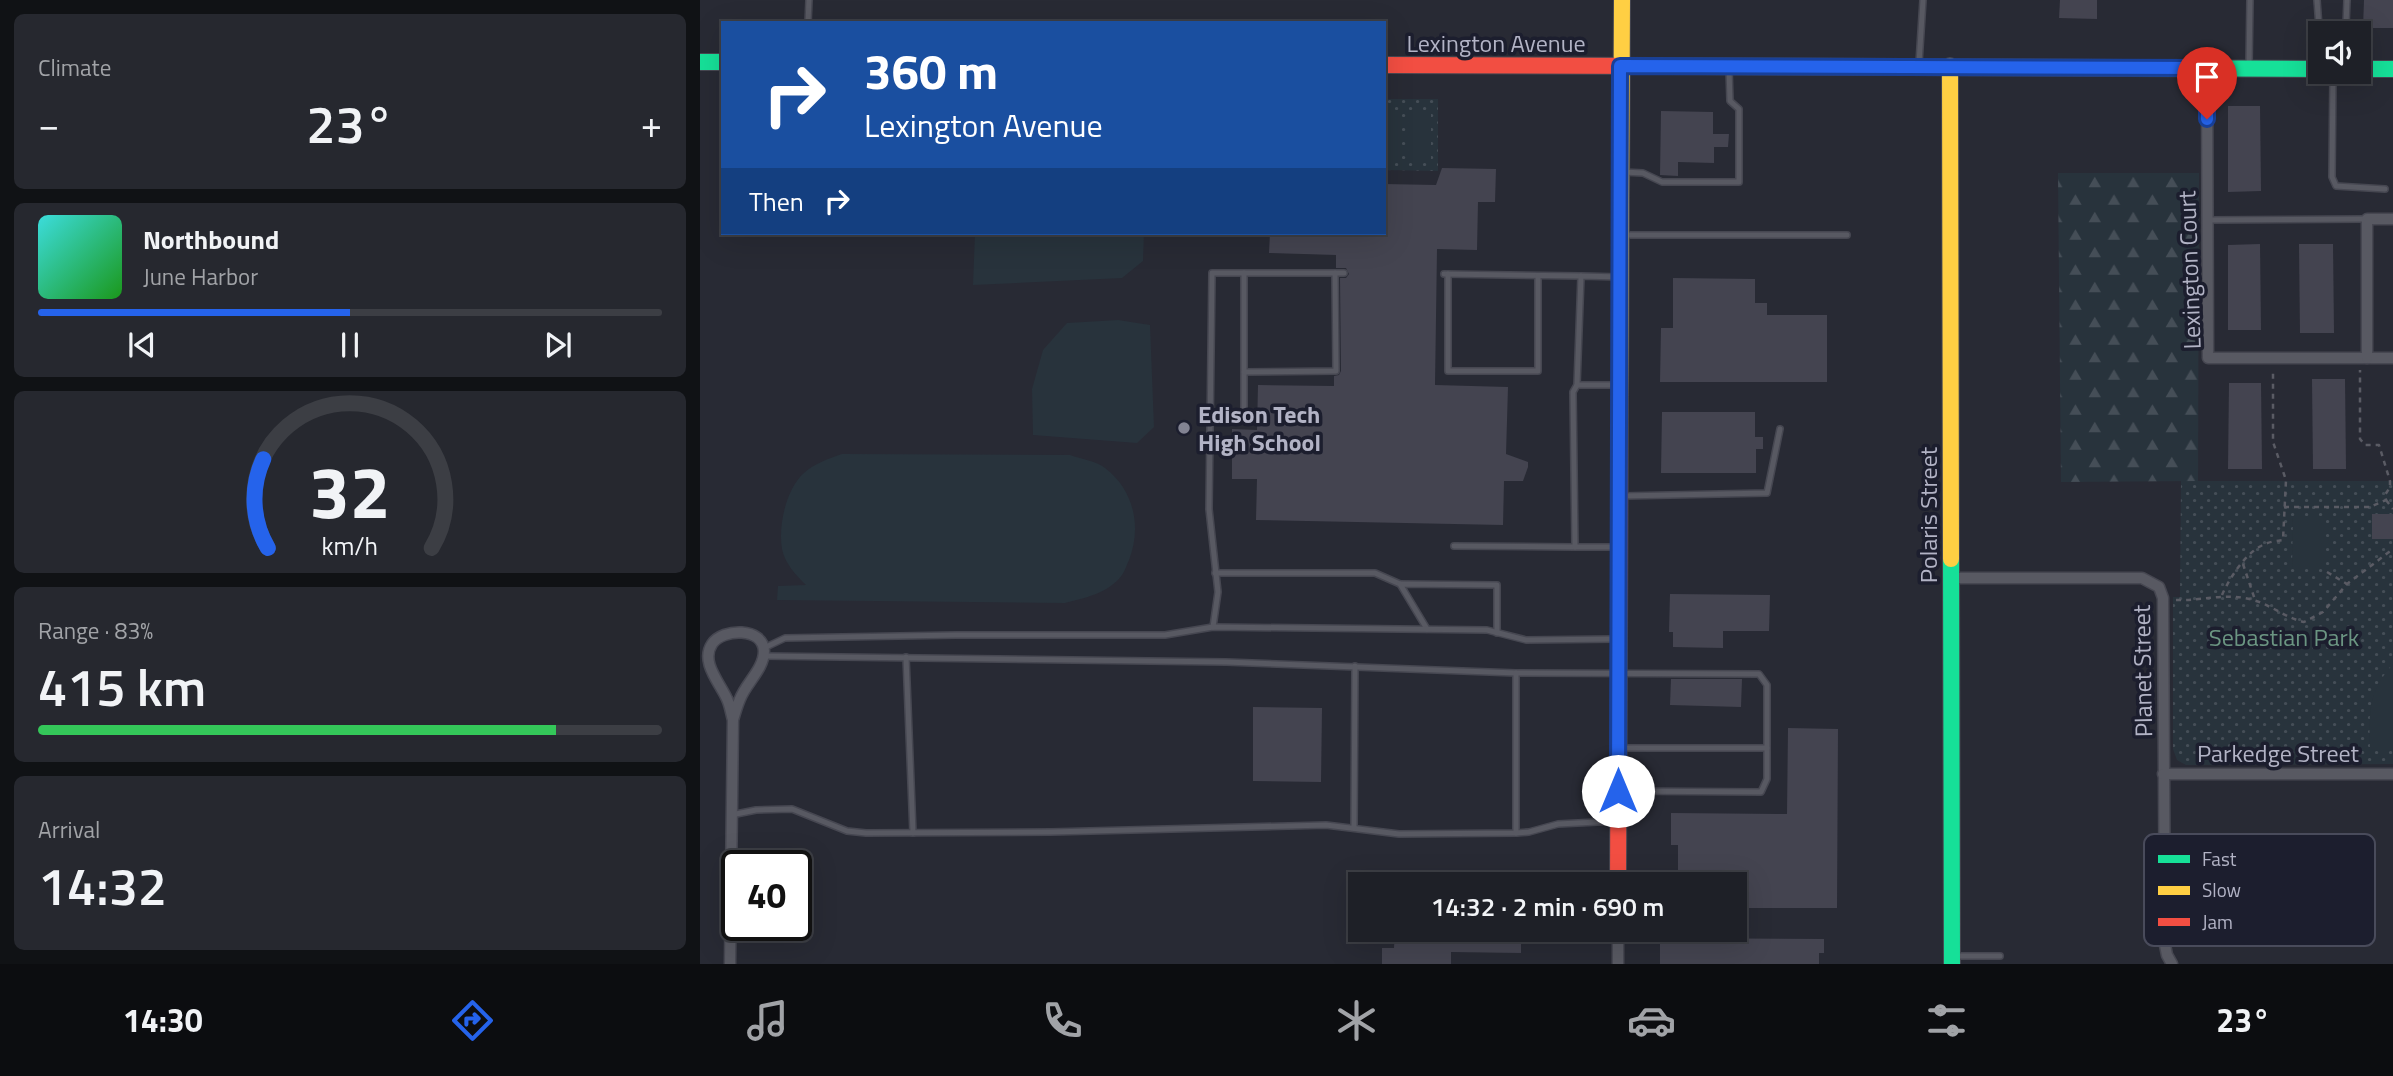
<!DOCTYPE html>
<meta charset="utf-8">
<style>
:root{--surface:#1e2027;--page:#26282f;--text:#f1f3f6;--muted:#a1a3a7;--line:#3c3e44;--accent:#2563eb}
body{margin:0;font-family:"Titillium Web",sans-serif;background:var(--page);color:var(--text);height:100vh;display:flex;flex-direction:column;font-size:26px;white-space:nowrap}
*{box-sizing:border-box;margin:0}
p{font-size:23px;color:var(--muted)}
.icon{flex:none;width:38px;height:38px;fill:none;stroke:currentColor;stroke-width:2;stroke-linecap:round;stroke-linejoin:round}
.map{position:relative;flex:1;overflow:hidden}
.details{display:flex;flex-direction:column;gap:14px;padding:14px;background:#101215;width:700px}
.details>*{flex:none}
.guide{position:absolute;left:21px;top:21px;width:665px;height:214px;border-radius:0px;box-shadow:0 7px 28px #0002,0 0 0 2px var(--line);background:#1a4fa0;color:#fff;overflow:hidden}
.tools{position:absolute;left:1608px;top:21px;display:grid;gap:14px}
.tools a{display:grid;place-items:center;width:63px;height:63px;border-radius:0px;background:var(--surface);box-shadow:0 7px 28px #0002,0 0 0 2px var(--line);font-size:35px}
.speed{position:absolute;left:21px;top:850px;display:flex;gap:14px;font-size:35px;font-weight:700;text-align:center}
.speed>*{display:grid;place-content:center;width:91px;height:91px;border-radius:50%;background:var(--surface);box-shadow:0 7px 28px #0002,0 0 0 2px var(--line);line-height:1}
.speed .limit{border:4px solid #111;border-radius:10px;background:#fff;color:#111}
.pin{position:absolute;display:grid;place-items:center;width:60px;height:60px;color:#fff;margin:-72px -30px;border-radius:50% 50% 50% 0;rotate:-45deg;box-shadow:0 0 7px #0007}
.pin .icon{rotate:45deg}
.me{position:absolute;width:77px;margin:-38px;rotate:0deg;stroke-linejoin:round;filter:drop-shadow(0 0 5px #0008)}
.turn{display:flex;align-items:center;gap:24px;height:147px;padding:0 28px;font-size:32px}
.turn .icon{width:91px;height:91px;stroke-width:2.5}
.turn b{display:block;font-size:49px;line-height:60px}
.then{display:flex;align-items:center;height:66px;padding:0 28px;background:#0003;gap:14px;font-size:26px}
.big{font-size:52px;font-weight:600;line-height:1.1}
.details .card{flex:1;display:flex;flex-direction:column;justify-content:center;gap:10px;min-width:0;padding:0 24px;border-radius:10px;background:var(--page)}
.details .dial{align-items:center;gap:0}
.dial svg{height:182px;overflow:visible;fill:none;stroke:var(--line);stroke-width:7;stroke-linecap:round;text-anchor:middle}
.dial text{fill:var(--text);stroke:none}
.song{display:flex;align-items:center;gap:21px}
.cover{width:84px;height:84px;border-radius:10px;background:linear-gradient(135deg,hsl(180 70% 55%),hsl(120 70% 35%))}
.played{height:7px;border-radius:4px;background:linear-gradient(90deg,var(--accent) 50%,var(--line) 50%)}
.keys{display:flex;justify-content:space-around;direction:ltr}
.heat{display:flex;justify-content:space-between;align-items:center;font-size:38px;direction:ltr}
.charge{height:10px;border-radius:5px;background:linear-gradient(90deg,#34c759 83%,var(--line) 0)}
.trip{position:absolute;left:648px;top:872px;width:399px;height:70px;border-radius:0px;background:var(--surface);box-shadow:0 7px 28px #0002,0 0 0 2px var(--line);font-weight:600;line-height:70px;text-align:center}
.dock{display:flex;height:112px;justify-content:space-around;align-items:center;background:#0c0d10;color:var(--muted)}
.dock .icon{width:49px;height:49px}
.dock .active{color:var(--accent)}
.dock b{font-size:32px;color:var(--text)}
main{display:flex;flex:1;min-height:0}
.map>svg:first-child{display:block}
.grass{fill:url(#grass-dots)}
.forest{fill:url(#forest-firs)}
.pitch{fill:#28333c}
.building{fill:#444450}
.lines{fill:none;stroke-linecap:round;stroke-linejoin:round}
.lane-casing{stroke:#464751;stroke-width:8}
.street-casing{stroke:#464751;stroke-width:13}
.fast-casing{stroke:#464751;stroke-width:18}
.slow-casing{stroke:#464751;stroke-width:18}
.jam-casing{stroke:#464751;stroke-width:18}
.path{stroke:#5a5b64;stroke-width:2.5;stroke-dasharray:5 5;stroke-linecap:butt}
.lane{stroke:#585962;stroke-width:5}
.street{stroke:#585962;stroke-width:10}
.fast{stroke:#16e098;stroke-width:16}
.slow{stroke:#ffcf43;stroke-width:16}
.jam{stroke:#f24e42;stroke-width:16}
.route-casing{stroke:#184099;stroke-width:18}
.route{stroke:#2563eb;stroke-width:12}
.poi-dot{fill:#828392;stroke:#1c1e2e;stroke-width:2.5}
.labels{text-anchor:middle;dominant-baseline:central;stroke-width:7;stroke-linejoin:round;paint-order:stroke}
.street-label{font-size:24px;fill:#b2b3c5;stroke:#1c1e2e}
.poi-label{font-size:24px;font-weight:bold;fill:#b2b3c5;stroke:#1c1e2e;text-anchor:start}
.park-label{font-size:24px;fill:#6b9582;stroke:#1c1e2e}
.key{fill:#1c1e2e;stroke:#494b5b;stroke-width:2}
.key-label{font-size:19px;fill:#b2b3c5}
</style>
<main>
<section class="details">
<div class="card"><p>Climate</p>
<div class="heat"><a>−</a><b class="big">23°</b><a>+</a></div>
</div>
<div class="card">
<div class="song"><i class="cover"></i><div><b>Northbound</b><p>June Harbor</p></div></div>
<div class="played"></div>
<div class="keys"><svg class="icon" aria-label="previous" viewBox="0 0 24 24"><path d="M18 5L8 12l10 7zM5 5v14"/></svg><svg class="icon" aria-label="pause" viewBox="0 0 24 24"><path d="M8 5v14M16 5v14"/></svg><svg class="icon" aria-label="next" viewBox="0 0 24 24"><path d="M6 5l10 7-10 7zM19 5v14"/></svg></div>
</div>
<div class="card dial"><svg viewBox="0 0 100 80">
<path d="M14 69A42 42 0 1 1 86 69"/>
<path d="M14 69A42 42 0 0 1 12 30" stroke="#2563eb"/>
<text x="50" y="56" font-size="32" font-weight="700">32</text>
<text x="50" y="72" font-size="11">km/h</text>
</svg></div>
<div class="card"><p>Range · 83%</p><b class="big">415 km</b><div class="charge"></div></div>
<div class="card"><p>Arrival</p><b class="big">14:32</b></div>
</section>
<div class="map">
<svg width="1693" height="964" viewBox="0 0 1693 964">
<defs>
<pattern id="grass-dots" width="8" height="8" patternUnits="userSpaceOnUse" patternTransform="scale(1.75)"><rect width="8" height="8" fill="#28333c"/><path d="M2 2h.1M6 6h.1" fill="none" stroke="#454e57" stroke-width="1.8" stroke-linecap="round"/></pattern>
<pattern id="forest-firs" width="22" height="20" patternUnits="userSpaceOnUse" patternTransform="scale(1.75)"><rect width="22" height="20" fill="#28333c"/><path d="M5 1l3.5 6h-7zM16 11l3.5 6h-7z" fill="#454e57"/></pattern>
</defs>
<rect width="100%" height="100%" fill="#282a34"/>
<g class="grass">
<polygon points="684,99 738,99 738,171 684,170"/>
<polygon points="1481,481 1693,481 1693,764 1486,765 1477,760 1473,749 1473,597 1480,597"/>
</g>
<polygon class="forest" points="1358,173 1499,173 1498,481 1361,482"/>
<g class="pitch">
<rect x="684" y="111" width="18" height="48"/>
<rect x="709" y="111" width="22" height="48"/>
<polygon points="275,233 444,233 443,261 422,278 273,285"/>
<polygon points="418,320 450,325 454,427 437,443 333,435 332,389 343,350 367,323"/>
<path d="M142,454l228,1c11,4 26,6 35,13 29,22 37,59 24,92 -2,4 -4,11 -7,15 -13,18 -37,23 -57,28l-288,-3 1,-14 28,-1c-10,-10 -21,-21 -24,-36 -4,-23 4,-60 22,-76 11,-10 24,-14 38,-19z"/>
<polygon points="1593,517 1623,517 1623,568 1592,568"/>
<path d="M1693,664v84h-23c-1,-36 -2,-56 23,-84z"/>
</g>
<g class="building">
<polygon points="1360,0 1397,0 1397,19 1359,18"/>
<polygon points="1664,0 1693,0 1693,28 1663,28"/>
<polygon points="1528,106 1560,106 1561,191 1528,192"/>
<polygon points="961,111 1013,112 1013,134 1029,134 1028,147 1014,147 1014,163 978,162 978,176 960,175"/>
<polygon points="742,168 796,169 795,202 778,202 777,250 737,249 735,385 808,387 806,454 828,462 828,467 823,481 804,481 803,525 556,520 557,479 532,479 532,429 557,430 558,385 634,386 634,376 639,375 641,371 640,278 646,278 649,274 646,268 636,268 636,255 569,253 570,233 684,233 684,184 736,185"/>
<polygon points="1560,244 1561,330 1528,330 1528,245"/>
<polygon points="1599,244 1633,244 1634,333 1600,333"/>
<polygon points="973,278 1055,279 1055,303 1067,303 1067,315 1127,315 1127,382 960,382 961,328 973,328"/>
<polygon points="1612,379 1645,379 1646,469 1613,469"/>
<polygon points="1529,383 1561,383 1562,469 1528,469"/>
<polygon points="962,412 1055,412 1055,437 1063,437 1063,449 1056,449 1056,473 961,473"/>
<rect x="1672" y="514" width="21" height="25"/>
<polygon points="970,594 1070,595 1069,631 1023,631 1023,648 973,647 973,632 969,632"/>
<polygon points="971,679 1042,679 1041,707 970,705"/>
<polygon points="553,707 622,708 621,782 553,781"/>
<polygon points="1088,728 1138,729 1137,908 1034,908 1034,884 978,884 978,845 971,845 971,813 1087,814"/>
<polygon points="695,929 821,929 821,953 751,952 751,964 682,964 682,948 694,948"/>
<polygon points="960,938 1124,939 1124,953 1119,953 1119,964 960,964"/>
</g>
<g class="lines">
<defs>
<g id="lane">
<polyline points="1617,0 1619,27 1624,30 1624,33"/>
<polyline points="108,23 109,0"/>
<polyline points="1624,30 1639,29 1646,25 1647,0"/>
<polyline points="1219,63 1223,0"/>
<polyline points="1549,66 1550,0"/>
<polyline points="1633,72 1632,177 1636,186 1685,189"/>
<polyline points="923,172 943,173 962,182 1039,182 1039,109 1030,101 1029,69"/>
<polyline points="1508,220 1666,219"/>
<polyline points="923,235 1147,235"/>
<polyline points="544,273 544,421"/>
<polyline points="744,274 881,276"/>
<polyline points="748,274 748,371 838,371 838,276"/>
<polyline points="544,372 636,371 635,273"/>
<polyline points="877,385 916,385"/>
<polyline points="922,496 1067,493 1080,429"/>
<polyline points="754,546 875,547"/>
<polyline points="918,547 875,547 873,392 877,385 881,276 920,277"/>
<polyline points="515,573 675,573 700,584"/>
<polyline points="513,627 518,592 509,509 512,273 644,273"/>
<polyline points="727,629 700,584 797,585 797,633"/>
<polyline points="64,648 85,638 256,635 465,635 513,627 787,630 826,640 915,639"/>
<polyline points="63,656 526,662 816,673 1059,674 1067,685 1067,779 1061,792 921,791"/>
<polyline points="206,657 213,833"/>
<polyline points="921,748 1067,748"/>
<polyline points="31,815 56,810 92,809 147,831 166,833 351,832 626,825 699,834 816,833 829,832 858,824 917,821"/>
<polyline points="654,828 655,666"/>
<polyline points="816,833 816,673"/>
<polyline points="734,883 898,884"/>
<polyline points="850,929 850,933"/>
<polyline points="1255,956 1300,956"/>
</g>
<g id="street">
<polyline points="1507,68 1508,358 1693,358"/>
<polyline points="1667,358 1667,219 1693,219"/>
<polyline points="1251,578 1442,578 1459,587 1463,598 1465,945 1467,955 1472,964"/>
<polyline points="1463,774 1693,774"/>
<path d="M30,964l3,-244c-2,-7 -3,-15 -6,-21 -7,-16 -27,-37 -15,-55 11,-16 51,-17 52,7 0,18 -18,32 -24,48 -3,7 -5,14 -7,21"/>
<polyline points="918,964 918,929"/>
</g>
<g id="fast">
<polyline points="0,62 23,62"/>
<polyline points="1425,68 1620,69"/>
<polyline points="1659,69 1693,69"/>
<polyline points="1251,559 1252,964"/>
</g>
<g id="slow">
<polyline points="955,66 1425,68"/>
<polyline points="1250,66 1251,559"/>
<polyline points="920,399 922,0"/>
</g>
<g id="jam">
<polyline points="684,65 955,66"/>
<polyline points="918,884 920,399"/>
</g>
</defs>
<use href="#lane" class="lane-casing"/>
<use href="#street" class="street-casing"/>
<use href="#fast" class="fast-casing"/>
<use href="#slow" class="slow-casing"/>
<use href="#jam" class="jam-casing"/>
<g class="path">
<polyline points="1686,500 1693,509"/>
<polyline points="1584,507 1670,507 1686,500 1685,495 1690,487 1690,481 1679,445 1665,445 1660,439 1660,370"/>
<polyline points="1543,564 1555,600"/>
<polyline points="1627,572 1647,584"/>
<path d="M1522,595c7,-16 23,-41 39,-49 6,-4 15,-5 22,-6l3,-60 -13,-38v-72"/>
<path d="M1476,600c27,1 51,-8 77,0 18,5 33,18 51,22l19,-10 24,-28 46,-35"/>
</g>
<use href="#lane" class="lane"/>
<use href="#street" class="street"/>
<use href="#fast" class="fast"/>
<use href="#slow" class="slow"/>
<use href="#jam" class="jam"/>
</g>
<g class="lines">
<defs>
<polyline id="route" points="918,791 920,66 1507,68 1507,119"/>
</defs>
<use href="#route" class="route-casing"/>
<use href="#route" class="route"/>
</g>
<circle class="poi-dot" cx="484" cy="428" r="7"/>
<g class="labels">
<g class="street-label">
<text x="796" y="43">Lexington Avenue</text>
<text transform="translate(1489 270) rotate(-92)">Lexington Court</text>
<text transform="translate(1228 515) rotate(-90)">Polaris Street</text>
<text transform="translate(1442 671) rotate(-91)">Planet Street</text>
<text x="1578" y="753">Parkedge Street</text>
</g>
<g class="poi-label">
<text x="498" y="414">Edison Tech<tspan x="498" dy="28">High School</tspan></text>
</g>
<g class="park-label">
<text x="1584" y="637">Sebastian Park</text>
</g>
</g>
<rect x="1444" y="834" width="231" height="112" rx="10" class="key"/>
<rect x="1458" y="855" width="32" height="8" fill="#16e098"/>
<rect x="1458" y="886" width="32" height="9" fill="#ffcf43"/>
<rect x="1458" y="918" width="32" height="8" fill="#f24e42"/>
<g class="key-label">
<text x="1502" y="866">Fast</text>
<text x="1502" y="897">Slow</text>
<text x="1502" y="929">Jam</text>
</g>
</svg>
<div class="tools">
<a><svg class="icon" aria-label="sound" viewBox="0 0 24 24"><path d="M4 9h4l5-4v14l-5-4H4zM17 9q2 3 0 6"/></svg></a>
</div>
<div class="speed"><div class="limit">40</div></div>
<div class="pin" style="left:1507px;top:119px;background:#d93025"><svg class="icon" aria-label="arrive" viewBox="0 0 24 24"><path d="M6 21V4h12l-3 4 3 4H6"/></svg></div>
<svg class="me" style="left:918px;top:791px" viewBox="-20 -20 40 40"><circle r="19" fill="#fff"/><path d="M0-13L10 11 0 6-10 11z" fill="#2563eb"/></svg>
<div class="trip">14:32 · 2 min · 690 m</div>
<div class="guide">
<div class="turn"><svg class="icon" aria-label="right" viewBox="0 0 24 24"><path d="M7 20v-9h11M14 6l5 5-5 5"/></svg><div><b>360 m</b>Lexington Avenue</div></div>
<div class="then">Then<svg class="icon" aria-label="right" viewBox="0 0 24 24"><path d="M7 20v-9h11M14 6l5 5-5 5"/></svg></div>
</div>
</div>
</main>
<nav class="dock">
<b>14:30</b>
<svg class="icon active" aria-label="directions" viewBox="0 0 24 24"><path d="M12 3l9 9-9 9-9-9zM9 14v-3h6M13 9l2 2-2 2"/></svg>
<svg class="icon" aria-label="music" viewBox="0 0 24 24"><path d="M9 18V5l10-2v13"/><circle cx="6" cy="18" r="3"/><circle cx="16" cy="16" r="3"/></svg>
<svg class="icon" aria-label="phone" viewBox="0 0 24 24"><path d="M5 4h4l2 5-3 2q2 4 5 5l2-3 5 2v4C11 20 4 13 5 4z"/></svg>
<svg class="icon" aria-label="climate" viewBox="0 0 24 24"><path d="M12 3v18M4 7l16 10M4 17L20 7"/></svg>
<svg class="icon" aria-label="car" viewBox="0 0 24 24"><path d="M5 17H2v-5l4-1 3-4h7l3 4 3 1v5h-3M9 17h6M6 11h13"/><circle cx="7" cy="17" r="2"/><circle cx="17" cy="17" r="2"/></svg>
<svg class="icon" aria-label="filters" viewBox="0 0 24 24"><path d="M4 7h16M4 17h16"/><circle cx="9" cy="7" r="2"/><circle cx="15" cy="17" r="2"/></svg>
<b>23°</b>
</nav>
